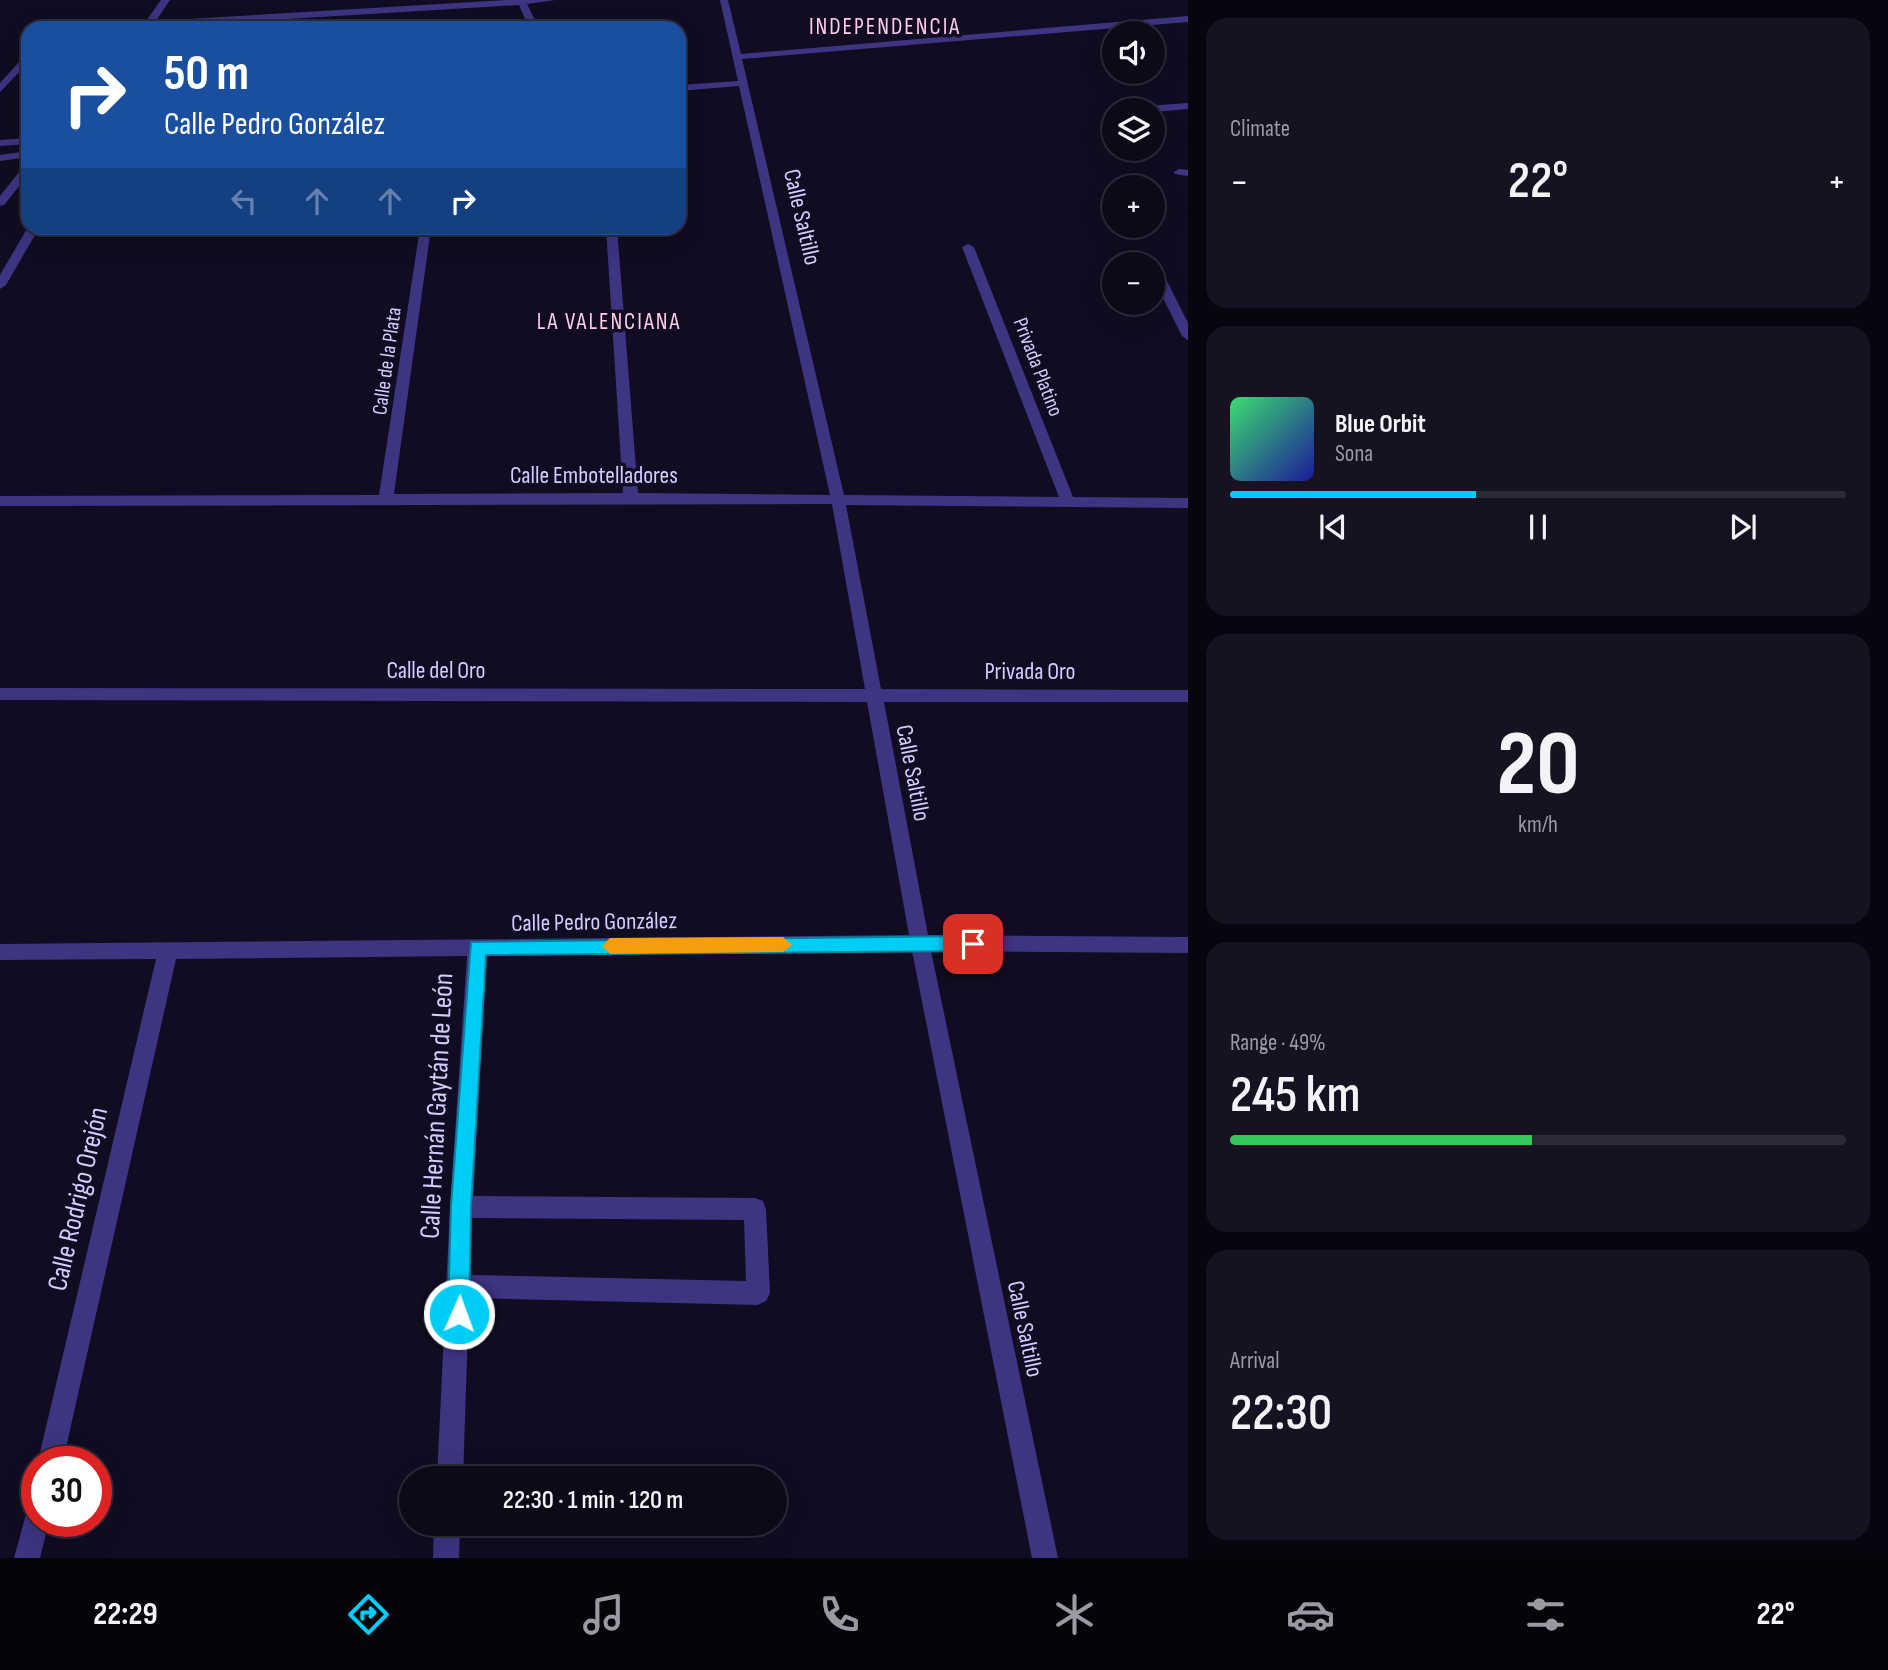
<!DOCTYPE html>
<meta charset="utf-8">
<style>
:root{--surface:#0d0919;--page:#161222;--text:#f1f3f6;--muted:#9a9aa2;--line:#2d2a38;--accent:#00cdf6}
body{margin:0;font-family:"Sofia Sans Condensed",sans-serif;background:var(--page);color:var(--text);height:100vh;display:flex;flex-direction:column;font-size:26px;white-space:nowrap}
*{box-sizing:border-box;margin:0}
p{font-size:23px;color:var(--muted)}
.icon{flex:none;width:38px;height:38px;fill:none;stroke:currentColor;stroke-width:2;stroke-linecap:round;stroke-linejoin:round}
.map{position:relative;flex:1;overflow:hidden}
.details{display:flex;flex-direction:column;gap:18px;padding:18px;background:#07050e;width:700px}
.details>*{flex:none}
.hud{position:absolute;left:21px;top:21px;width:665px;height:214px;border-radius:21px;box-shadow:0 7px 28px #0002,0 0 0 2px var(--line);background:#1a4fa0;color:#fff;overflow:hidden}
.controls{position:absolute;left:1102px;top:21px;display:grid;gap:14px}
.controls a{display:grid;place-items:center;width:63px;height:63px;border-radius:50%;background:var(--surface);box-shadow:0 7px 28px #0002,0 0 0 2px var(--line);font-size:35px}
.speed{position:absolute;left:21px;top:1446px;display:flex;gap:14px;font-size:35px;font-weight:700;text-align:center}
.speed>*{display:grid;place-content:center;width:91px;height:91px;border-radius:50%;background:var(--surface);box-shadow:0 7px 28px #0002,0 0 0 2px var(--line);line-height:1}
.speed .limit{border:10px solid #d22;background:#fff;color:#111}
.pin{position:absolute;display:grid;place-items:center;width:60px;height:60px;color:#fff;margin:-30px;border-radius:14px;box-shadow:0 4px 10px #0006}
.me{position:absolute;width:77px;margin:-38px;rotate:2deg;stroke-linejoin:round;filter:drop-shadow(0 0 5px #0008)}
.turn{display:flex;align-items:center;gap:24px;height:147px;padding:0 28px;font-size:32px}
.turn .icon{width:91px;height:91px;stroke-width:2.5}
.turn b{display:block;font-size:49px;line-height:60px}
.lanes{display:flex;align-items:center;height:66px;padding:0 28px;background:#0003;justify-content:center;gap:35px;direction:ltr}
.lanes .off{opacity:.35}
.big{font-size:52px;font-weight:600;line-height:1.1}
.details .card{flex:1;display:flex;flex-direction:column;justify-content:center;gap:10px;min-width:0;padding:0 24px;border-radius:21px;background:var(--page)}
.details .dial{align-items:center;gap:0}
.dial b{font-size:91px;line-height:1}
.song{display:flex;align-items:center;gap:21px}
.cover{width:84px;height:84px;border-radius:10px;background:linear-gradient(135deg,hsl(140 70% 55%),hsl(240 70% 35%))}
.played{height:7px;border-radius:4px;background:linear-gradient(90deg,var(--accent) 40%,var(--line) 40%)}
.keys{display:flex;justify-content:space-around;direction:ltr}
.heat{display:flex;justify-content:space-between;align-items:center;font-size:38px;direction:ltr}
.charge{height:10px;border-radius:5px;background:linear-gradient(90deg,#34c759 49%,var(--line) 0)}
.trip{position:absolute;left:399px;top:1466px;width:388px;height:70px;border-radius:35px;background:var(--surface);box-shadow:0 7px 28px #0002,0 0 0 2px var(--line);font-weight:600;line-height:70px;text-align:center}
.dock{display:flex;height:112px;justify-content:space-around;align-items:center;background:#05040a;color:var(--muted)}
.dock .icon{width:49px;height:49px}
.dock .selected{color:var(--accent)}
.dock b{font-size:32px;color:var(--text)}
main{display:flex;flex:1;min-height:0}
.map>svg:first-child{display:block}
.lines{fill:none;stroke-linecap:round;stroke-linejoin:round}
.minor{fill:#3d3482;fill-rule:evenodd}
.route{fill:#00cdf6;stroke:#0085a0;stroke-width:2}
.slow{fill:#f59e0b}
.labels{text-anchor:middle;dominant-baseline:central;stroke-width:7;stroke-linejoin:round;paint-order:stroke}
.far-street-label{font-size:21px;fill:#d5cbff;stroke:#110c21}
.far-quarter-label{font-size:23px;letter-spacing:2px;fill:#ffcdea;stroke:#110c21}
.street-label{font-size:24px;fill:#d5cbff;stroke:#110c21}
.near-street-label{font-size:28px;fill:#d5cbff;stroke:#110c21}
</style>
<main>
<div class="map">
<svg width="1188" height="1558" viewBox="0 0 1188 1558">
<rect width="100%" height="100%" fill="#110c21"/>
<g class="lines">
<g class="minor">
<polygon points="161,0 170,0 156,21 506,0 555,0 527,4 539,28 529,28 519,5 141,28"/>
<path d="M720,0h8l13,54 447,-38v6l-446,37 102,436 215,2 -97,-250 6,-3 6,3 99,250 115,1v10l-342,-3 35,184 307,1v12h-304l44,233 260,2v16l-257,-2 127,607h-26l-120,-607 -426,5 -13,240 282,2 8,3 3,8 4,84 -4,8 -8,4 -289,-7 -6,181h-26l13,-272 17,-251 -291,3 -113,502h-25l118,-502 -156,1v-16l909,-9 -42,-233 -867,-2v-12l865,1 -33,-185 -832,2v-10l379,-1 41,-267h11l-37,266 229,-1 -17,-265h11l21,265 192,2 -91,-409 -60,5v-6l59,-4zM472,1218l272,2 2,61 -276,-6z"/>
<polygon points="21,60 27,60 28,63 0,92 0,83"/>
<polygon points="1188,103 1188,109 1153,112 1142,109 1147,106"/>
<polygon points="28,138 28,144 0,146 0,140"/>
<polygon points="28,151 28,157 0,161 0,155"/>
<polygon points="28,165 28,175 4,205 0,206 0,196 24,166"/>
<polygon points="1179,169 1188,170 1188,176 1175,174 1174,172"/>
<polygon points="28,227 39,228 6,285 0,289 0,275"/>
<polygon points="1153,261 1159,265 1188,323 1188,340 1182,336 1153,278 1153,264 1148,264"/>
<polygon points="37,1503 37,1521 49,1521 40,1558 14,1558 28,1507"/>
<polygon points="434,1524 460,1524 459,1558 433,1558"/>
</g>
</g>
<polygon class="route" points="973,936 982,944 973,951 486,955 471,1207 469,1314 466,1321 459,1325 451,1321 448,1314 451,1207 471,942"/>
<polygon class="slow" points="783,937 792,945 783,952 610,954 602,946 610,938"/>
<g class="labels">
<g class="far-street-label">
<text transform="translate(387 361) rotate(-82)">Calle de la Plata</text>
<text transform="translate(1038 367) rotate(69)">Privada Platino</text>
</g>
<g class="far-quarter-label">
<text x="885" y="27">INDEPENDENCIA</text>
<text x="609" y="322">LA VALENCIANA</text>
</g>
<g class="street-label">
<text transform="translate(802 217) rotate(77)">Calle Saltillo</text>
<text x="594" y="475">Calle Embotelladores</text>
<text x="436" y="670">Calle del Oro</text>
<text x="1030" y="671">Privada Oro</text>
<text transform="translate(913 773) rotate(79)">Calle Saltillo</text>
<text transform="translate(594 922) rotate(-1)">Calle Pedro González</text>
<text transform="translate(1025 1329) rotate(78)">Calle Saltillo</text>
</g>
<g class="near-street-label">
<text transform="translate(437 1106) rotate(-87)">Calle Hernán Gaytán de León</text>
<text transform="translate(78 1199) rotate(-77)">Calle Rodrigo Orejón</text>
</g>
</g>
</svg>
<div class="controls">
<a><svg class="icon" aria-label="sound" viewBox="0 0 24 24"><path d="M4 9h4l5-4v14l-5-4H4zM17 9q2 3 0 6"/></svg></a>
<a><svg class="icon" aria-label="layers" viewBox="0 0 24 24"><path d="M12 4l9 5-9 5-9-5zM3 14l9 5 9-5"/></svg></a>
<a>+</a>
<a>−</a>
</div>
<div class="speed"><div class="limit">30</div></div>
<div class="pin" style="left:973px;top:944px;background:#d93025"><svg class="icon" aria-label="arrive" viewBox="0 0 24 24"><path d="M6 21V4h12l-3 4 3 4H6"/></svg></div>
<svg class="me" style="left:459px;top:1314px" viewBox="-20 -20 40 40"><circle r="17" fill="#00cdf6" stroke="#fff" stroke-width="3"/><path d="M0-11L8 9 0 5-8 9z" fill="#fff"/></svg>
<div class="trip">22:30 · 1 min · 120 m</div>
<div class="hud">
<div class="turn"><svg class="icon" aria-label="right" viewBox="0 0 24 24"><path d="M7 20v-9h11M14 6l5 5-5 5"/></svg><div><b>50 m</b>Calle Pedro González</div></div>
<div class="lanes"><svg class="icon off" aria-label="left" viewBox="0 0 24 24"><path d="M17 20v-9H6M10 6l-5 5 5 5"/></svg><svg class="icon off" aria-label="ahead" viewBox="0 0 24 24"><path d="M12 20V5M6 11l6-6 6 6"/></svg><svg class="icon off" aria-label="ahead" viewBox="0 0 24 24"><path d="M12 20V5M6 11l6-6 6 6"/></svg><svg class="icon" aria-label="right" viewBox="0 0 24 24"><path d="M7 20v-9h11M14 6l5 5-5 5"/></svg></div>
</div>
</div>
<section class="details">
<div class="card"><p>Climate</p>
<div class="heat"><a>−</a><b class="big">22°</b><a>+</a></div>
</div>
<div class="card">
<div class="song"><i class="cover"></i><div><b>Blue Orbit</b><p>Sona</p></div></div>
<div class="played"></div>
<div class="keys"><svg class="icon" aria-label="previous" viewBox="0 0 24 24"><path d="M18 5L8 12l10 7zM5 5v14"/></svg><svg class="icon" aria-label="pause" viewBox="0 0 24 24"><path d="M8 5v14M16 5v14"/></svg><svg class="icon" aria-label="next" viewBox="0 0 24 24"><path d="M6 5l10 7-10 7zM19 5v14"/></svg></div>
</div>
<div class="card dial"><b>20</b><p>km/h</p></div>
<div class="card"><p>Range · 49%</p><b class="big">245 km</b><div class="charge"></div></div>
<div class="card"><p>Arrival</p><b class="big">22:30</b></div>
</section>
</main>
<nav class="dock">
<b>22:29</b>
<svg class="icon selected" aria-label="directions" viewBox="0 0 24 24"><path d="M12 3l9 9-9 9-9-9zM9 14v-3h6M13 9l2 2-2 2"/></svg>
<svg class="icon" aria-label="music" viewBox="0 0 24 24"><path d="M9 18V5l10-2v13"/><circle cx="6" cy="18" r="3"/><circle cx="16" cy="16" r="3"/></svg>
<svg class="icon" aria-label="phone" viewBox="0 0 24 24"><path d="M5 4h4l2 5-3 2q2 4 5 5l2-3 5 2v4C11 20 4 13 5 4z"/></svg>
<svg class="icon" aria-label="climate" viewBox="0 0 24 24"><path d="M12 3v18M4 7l16 10M4 17L20 7"/></svg>
<svg class="icon" aria-label="car" viewBox="0 0 24 24"><path d="M5 17H2v-5l4-1 3-4h7l3 4 3 1v5h-3M9 17h6M6 11h13"/><circle cx="7" cy="17" r="2"/><circle cx="17" cy="17" r="2"/></svg>
<svg class="icon" aria-label="filters" viewBox="0 0 24 24"><path d="M4 7h16M4 17h16"/><circle cx="9" cy="7" r="2"/><circle cx="15" cy="17" r="2"/></svg>
<b>22°</b>
</nav>
